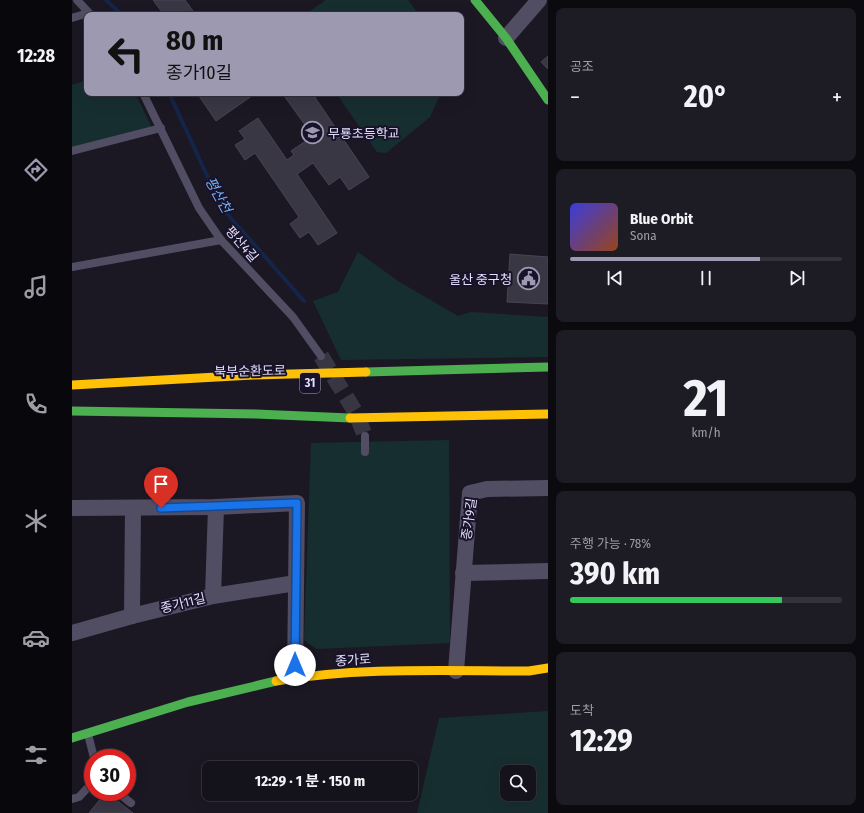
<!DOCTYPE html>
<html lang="ko">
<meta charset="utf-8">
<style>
:root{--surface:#14121b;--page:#1d1b24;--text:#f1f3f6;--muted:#9d9ea3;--line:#33323a;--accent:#9d99b0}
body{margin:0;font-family:"Fira Sans Condensed","Noto Sans KR",sans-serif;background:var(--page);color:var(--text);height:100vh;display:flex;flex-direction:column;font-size:15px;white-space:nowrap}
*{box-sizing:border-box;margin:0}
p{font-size:13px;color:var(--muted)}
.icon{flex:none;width:22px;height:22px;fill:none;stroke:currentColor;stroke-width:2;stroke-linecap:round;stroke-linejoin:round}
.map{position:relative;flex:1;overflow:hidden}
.drawer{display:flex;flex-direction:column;gap:8px;padding:8px;background:#0b0a0f;width:316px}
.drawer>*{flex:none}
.top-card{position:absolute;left:12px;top:12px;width:380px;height:84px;border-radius:8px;box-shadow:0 4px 16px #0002,0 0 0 1px var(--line);background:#9d99b0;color:#111;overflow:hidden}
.fabs{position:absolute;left:428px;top:765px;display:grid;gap:8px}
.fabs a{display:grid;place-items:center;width:36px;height:36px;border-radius:8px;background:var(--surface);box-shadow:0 4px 16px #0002,0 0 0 1px var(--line);font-size:20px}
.speed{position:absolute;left:12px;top:749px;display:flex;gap:8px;font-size:20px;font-weight:700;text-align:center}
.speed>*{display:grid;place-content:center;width:52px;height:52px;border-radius:50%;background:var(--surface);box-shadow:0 4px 16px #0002,0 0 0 1px var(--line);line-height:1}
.speed .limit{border:6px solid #d22;background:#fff;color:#111}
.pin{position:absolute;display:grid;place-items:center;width:34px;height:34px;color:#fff;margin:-41px -17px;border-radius:50% 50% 50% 0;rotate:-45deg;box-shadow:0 0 4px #0007}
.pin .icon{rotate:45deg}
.me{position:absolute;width:44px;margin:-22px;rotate:0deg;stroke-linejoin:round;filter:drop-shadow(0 0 3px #0008)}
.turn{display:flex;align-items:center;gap:14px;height:84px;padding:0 16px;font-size:18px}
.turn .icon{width:52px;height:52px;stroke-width:2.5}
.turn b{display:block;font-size:28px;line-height:34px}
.big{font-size:30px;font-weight:700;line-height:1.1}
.drawer .widget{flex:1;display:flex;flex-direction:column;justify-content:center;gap:6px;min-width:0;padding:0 14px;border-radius:8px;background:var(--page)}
.drawer .dial{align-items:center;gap:0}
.dial b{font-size:52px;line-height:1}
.song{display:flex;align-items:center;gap:12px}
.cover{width:48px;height:48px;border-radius:6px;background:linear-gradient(135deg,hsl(240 70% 55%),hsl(20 70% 35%))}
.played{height:4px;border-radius:2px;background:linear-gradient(90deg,var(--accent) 70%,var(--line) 70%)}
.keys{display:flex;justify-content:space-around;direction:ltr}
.heat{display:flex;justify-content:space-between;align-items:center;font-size:22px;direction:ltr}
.charge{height:6px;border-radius:3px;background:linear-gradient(90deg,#34c759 78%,var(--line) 0)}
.trip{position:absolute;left:130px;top:761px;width:216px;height:40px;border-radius:8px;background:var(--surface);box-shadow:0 4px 16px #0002,0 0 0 1px var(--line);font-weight:700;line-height:40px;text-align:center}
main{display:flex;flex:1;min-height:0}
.tabs{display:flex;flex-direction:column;width:72px;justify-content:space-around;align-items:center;background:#08070b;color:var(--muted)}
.tabs .icon{width:28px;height:28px}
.tabs .active{color:var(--accent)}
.tabs b{font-size:18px;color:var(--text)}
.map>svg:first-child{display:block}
.green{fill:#172e31;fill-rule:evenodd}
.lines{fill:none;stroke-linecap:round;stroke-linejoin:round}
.stream{stroke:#142549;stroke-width:4}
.building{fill:#3a3745;stroke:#484356}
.street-tunnel{stroke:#393644;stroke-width:16;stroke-dasharray:16 8;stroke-linecap:butt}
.lane{stroke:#514e64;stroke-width:8}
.street{stroke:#514e64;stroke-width:16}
.fast{stroke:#4caf50;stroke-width:9}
.slow{stroke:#ffc107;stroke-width:9}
.route-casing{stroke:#114b97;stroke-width:10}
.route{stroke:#1a73e8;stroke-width:7}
.labels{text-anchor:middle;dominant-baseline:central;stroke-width:4;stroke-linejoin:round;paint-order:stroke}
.shield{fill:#181329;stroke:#a6a1bd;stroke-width:1}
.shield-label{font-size:12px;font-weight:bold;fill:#e3defc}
.poi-label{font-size:13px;fill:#e3defc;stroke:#181329;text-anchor:start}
.street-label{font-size:13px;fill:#e3defc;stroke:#181329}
.water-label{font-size:14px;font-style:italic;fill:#74b1f4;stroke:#181329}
</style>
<main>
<nav class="tabs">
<b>12:28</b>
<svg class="icon active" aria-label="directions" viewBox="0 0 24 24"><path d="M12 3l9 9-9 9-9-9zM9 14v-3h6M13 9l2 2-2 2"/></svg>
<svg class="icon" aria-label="music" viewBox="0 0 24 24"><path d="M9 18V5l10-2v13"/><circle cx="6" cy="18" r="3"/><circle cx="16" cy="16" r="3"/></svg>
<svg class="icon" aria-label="phone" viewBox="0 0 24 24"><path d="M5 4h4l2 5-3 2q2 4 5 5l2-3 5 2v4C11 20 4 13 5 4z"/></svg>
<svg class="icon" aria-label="climate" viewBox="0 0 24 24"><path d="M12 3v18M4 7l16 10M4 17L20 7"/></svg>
<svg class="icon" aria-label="car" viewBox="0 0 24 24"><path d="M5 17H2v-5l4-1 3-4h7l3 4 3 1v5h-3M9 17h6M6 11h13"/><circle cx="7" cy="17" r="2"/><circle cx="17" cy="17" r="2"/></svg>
<svg class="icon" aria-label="filters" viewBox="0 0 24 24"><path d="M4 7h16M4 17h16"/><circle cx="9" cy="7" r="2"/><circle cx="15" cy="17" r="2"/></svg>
</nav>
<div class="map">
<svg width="476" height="813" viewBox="0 0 476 813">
<rect width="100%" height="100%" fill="#1b1824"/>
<g class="green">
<polygon points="254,0 336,0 347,15 232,15"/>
<polygon points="15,80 15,93 63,93 80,128 0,149 0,85"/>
<polygon points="264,93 369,93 358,117 314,153 305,152"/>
<polygon points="286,252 326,281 386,316 399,312 476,317 476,357 269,360 241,301 266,292"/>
<polygon points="377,440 378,643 244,649 232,640 239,443"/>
<path d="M476,711v102h-131l22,-95zM435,772h22v22h-22z"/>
</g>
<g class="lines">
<g class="stream">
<polyline points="34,0 50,15"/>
<polyline points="97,93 150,208 232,301"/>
</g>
</g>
<g class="building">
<polygon points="81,0 113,0 124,15 92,15"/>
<polygon points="476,56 476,69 469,62"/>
<polygon points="125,93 184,93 144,121"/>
<polygon points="218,93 240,93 297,177 277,190 268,177 257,185 241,163 225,174 265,233 246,245 237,232 228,238 218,224 227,217 183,153 173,160 163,145 173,139 167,131 186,118 215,160 222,155 219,151 241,136 213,97"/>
<polygon points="438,254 476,257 476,304 435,302"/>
<polygon points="34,792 61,813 17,813"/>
</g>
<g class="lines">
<polyline class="street-tunnel" points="249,356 284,413 293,436"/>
<g class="lane">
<polyline points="5,0 19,15"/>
<polyline points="0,18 16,13"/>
<polyline points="71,93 127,208 149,240 221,317 249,356"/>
<polyline points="0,151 89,128"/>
<polyline points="0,267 149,240"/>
<polyline points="293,436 293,452"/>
<polyline points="16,734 22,758"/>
<polyline points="45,792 59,803"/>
<polyline points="0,799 7,797 21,782"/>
</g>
<g class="street">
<polyline points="434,38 467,0"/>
<polyline points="0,508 144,507 225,503 223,678"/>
<polyline points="391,573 476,571"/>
<polyline points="141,596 144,507"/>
<polyline points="60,616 61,508"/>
<polyline points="0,633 60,616 141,596 224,583"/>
<polyline points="384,671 398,493 415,489 476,488"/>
</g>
<g class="fast">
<polyline points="403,0 434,38 476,100"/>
<polyline points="294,372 476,367"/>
<polyline points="0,411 184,414 278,418"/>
<polyline points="0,738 116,702 204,681"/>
</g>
<g class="slow">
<polyline points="0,385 181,375 294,372"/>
<polyline points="278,418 476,414"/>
<path d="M204,681c83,-14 168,-10 253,-10l19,-3"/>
</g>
</g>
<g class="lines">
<defs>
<polyline id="route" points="89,508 225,503 223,665"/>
</defs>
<use href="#route" class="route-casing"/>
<use href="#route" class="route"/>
</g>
<defs>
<symbol id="school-ring" viewBox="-11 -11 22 22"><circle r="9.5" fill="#181329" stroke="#9d99b0" stroke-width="1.5"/><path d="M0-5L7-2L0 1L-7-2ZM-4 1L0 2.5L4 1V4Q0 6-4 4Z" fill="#9d99b0"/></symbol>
<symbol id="civic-ring" viewBox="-11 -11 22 22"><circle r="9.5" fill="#181329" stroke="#9d99b0" stroke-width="1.5"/><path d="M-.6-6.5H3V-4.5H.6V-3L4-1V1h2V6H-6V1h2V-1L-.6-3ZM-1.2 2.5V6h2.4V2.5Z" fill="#9d99b0"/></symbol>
</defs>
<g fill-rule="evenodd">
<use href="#school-ring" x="228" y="120" width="25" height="25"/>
<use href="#civic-ring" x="444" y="266" width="25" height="25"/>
</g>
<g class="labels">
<rect class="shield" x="228" y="373" width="20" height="20" rx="3"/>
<g class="shield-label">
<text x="238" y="383">31</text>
</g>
<g class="poi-label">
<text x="256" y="133">무룡초등학교</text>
<text x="440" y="279" text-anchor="end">울산 중구청</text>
</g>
<g class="street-label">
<text transform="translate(170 244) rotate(49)">평산4길</text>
<text transform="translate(178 371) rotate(-1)">북부순환도로</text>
<text transform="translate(397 519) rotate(-82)">종가9길</text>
<text transform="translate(111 603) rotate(-14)">종가11길</text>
<text transform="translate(281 660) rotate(-4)">종가로</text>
</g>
<g class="water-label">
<text transform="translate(146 195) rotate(61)">평산천</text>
</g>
</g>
</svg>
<div class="fabs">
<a><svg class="icon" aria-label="search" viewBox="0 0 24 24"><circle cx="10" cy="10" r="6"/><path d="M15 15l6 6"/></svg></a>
</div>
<div class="speed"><div class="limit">30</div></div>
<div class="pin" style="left:89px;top:508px;background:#d93025"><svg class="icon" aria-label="arrive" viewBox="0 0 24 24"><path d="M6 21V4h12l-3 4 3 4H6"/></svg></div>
<svg class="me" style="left:223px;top:665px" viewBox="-20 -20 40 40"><circle r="19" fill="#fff"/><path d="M0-13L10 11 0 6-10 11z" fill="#1a73e8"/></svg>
<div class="trip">12:29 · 1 분 · 150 m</div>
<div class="top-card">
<div class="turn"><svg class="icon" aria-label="left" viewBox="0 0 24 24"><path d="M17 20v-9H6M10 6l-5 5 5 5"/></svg><div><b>80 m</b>종가10길</div></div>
</div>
</div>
<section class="drawer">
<div class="widget"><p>공조</p>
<div class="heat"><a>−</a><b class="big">20°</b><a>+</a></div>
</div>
<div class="widget">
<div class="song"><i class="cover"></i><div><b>Blue Orbit</b><p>Sona</p></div></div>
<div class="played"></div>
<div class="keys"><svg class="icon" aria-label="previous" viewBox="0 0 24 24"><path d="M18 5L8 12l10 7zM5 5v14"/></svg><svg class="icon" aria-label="pause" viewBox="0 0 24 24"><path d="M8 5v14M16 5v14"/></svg><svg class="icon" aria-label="next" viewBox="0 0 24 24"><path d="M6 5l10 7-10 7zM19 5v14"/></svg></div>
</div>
<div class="widget dial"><b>21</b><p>km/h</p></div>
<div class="widget"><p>주행 가능 · 78%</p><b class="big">390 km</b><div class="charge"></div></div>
<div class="widget"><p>도착</p><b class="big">12:29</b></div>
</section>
</main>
